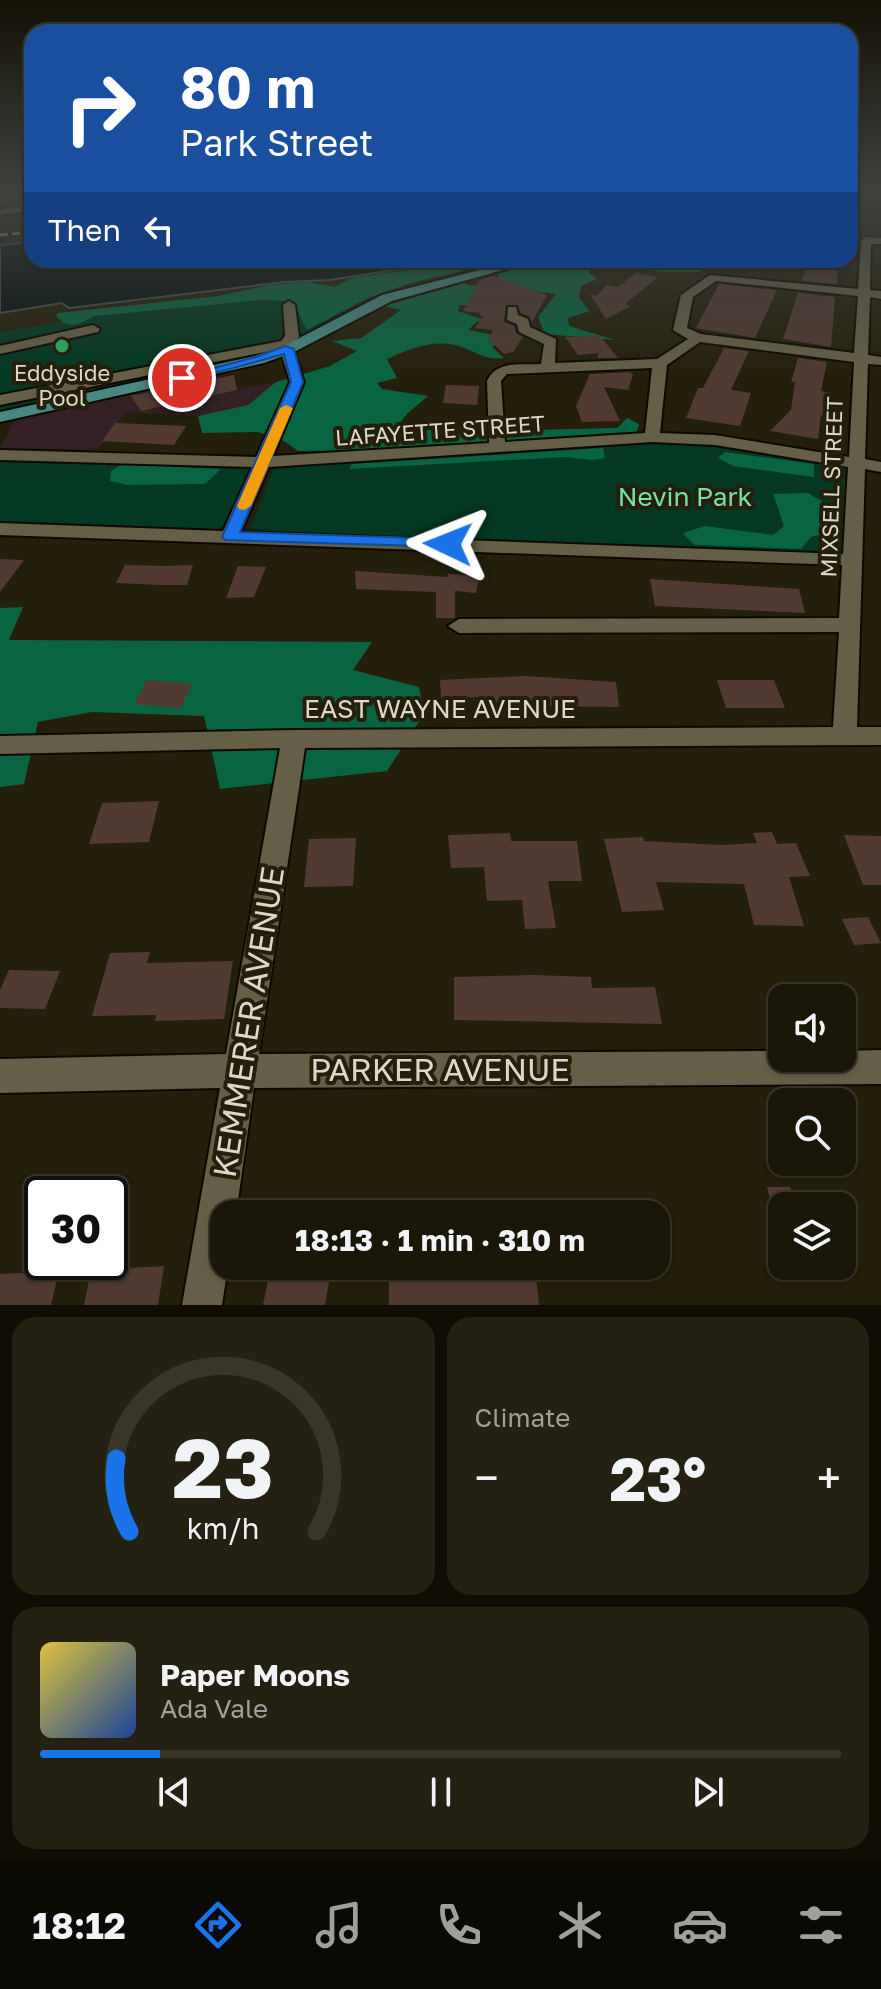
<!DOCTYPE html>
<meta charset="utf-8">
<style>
:root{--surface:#1b1708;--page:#242012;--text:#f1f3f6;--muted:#a09f9c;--line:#393629;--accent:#1a73e8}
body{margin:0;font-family:"Golos Text",sans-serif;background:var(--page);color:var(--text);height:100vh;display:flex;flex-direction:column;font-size:30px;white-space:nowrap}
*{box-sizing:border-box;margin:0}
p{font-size:26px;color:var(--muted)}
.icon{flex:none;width:44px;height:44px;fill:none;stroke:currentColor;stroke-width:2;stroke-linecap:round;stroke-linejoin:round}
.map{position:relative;height:1305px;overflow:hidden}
.details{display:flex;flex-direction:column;gap:12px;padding:12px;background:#0f0d04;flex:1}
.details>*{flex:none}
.top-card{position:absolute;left:24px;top:24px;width:834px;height:244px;border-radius:24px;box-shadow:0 2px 6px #0004,0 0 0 2px var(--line);background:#1a4fa0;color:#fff;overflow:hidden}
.fabs{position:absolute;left:768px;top:984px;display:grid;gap:16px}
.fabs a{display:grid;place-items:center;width:88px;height:88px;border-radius:16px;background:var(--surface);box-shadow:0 2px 6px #0004,0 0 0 2px var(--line);font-size:40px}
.speed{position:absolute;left:24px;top:1176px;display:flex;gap:16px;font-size:40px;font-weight:700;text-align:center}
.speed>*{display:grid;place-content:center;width:104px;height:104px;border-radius:50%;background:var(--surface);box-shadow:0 2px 6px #0004,0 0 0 2px var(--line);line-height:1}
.speed .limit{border:4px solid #111;border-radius:12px;background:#fff;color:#111}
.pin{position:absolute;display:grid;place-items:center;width:68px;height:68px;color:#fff;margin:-34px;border:4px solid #fff;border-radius:50%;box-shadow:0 2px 8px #0007}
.me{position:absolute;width:88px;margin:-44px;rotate:272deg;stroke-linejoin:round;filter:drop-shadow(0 0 6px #0008)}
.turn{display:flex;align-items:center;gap:28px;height:168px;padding:0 24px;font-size:36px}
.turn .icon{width:104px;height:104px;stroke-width:2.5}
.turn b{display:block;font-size:56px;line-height:68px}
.then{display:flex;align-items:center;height:76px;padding:0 24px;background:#0003;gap:16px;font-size:30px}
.big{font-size:60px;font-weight:700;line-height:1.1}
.details .tile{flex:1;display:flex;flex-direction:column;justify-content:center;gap:12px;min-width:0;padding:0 28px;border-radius:24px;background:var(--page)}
.details .dial{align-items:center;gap:0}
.dial svg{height:208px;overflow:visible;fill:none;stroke:var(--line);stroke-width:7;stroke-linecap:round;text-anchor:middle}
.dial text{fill:var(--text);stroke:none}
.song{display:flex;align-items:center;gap:24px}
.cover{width:96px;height:96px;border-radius:12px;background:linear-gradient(135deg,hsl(50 70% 55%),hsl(220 70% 35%))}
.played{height:8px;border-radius:4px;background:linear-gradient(90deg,var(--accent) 15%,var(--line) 15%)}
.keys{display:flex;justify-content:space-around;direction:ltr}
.heat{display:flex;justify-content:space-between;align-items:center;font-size:44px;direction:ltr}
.details .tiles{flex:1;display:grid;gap:12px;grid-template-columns:1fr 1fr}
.tile:last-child{grid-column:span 2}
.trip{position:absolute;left:210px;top:1200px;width:460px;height:80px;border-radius:24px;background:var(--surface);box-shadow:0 2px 6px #0004,0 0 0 2px var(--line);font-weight:700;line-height:80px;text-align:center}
.tab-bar{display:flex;height:128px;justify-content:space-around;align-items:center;background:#0b0903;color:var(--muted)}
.tab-bar .icon{width:56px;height:56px}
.tab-bar .active{color:var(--accent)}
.tab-bar b{font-size:36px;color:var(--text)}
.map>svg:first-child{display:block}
.commercial{fill:#332025}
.green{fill:#043823}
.forest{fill:#096541}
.water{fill:#041111;stroke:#444d49;stroke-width:2}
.building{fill:#523a33}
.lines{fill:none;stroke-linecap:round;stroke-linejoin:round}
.minor-casing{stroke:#0d0900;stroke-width:4}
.major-casing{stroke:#0d0900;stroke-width:4}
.minor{fill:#655f48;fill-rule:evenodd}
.major{fill:#478882;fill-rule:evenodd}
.rail{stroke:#9d9989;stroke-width:3;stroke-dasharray:8 4;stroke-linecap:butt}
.route{fill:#1a73e8;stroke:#114b97;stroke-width:2}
.slow{fill:#f59e0b}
.leisure-dot{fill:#2e9e5b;stroke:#241f0a;stroke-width:3}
.labels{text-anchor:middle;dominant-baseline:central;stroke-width:8;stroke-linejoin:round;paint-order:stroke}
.far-poi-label{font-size:22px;fill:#dbd8cb;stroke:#241f0a}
.far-street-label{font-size:22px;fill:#dbd8cb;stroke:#241f0a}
.park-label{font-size:26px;fill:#75e1ab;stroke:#241f0a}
.street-label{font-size:26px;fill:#dbd8cb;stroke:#241f0a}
.near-street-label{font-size:32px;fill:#dbd8cb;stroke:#241f0a}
</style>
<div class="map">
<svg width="881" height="1305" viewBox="0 0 881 1305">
<rect width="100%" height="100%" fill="#241f0a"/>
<polygon class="commercial" points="218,373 235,390 276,382 248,405 198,416 126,412 98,450 0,448 16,417"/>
<g class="green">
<polygon points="281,286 310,310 314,336 288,349 0,417 0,332"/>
<polygon points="638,443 701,445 846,468 843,554 279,532 250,528 274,468"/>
<polygon points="0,459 241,465 251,471 228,522 223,527 209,531 0,523"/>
</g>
<g class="forest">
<path d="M485,260h22l-96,23 -43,15 -61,32 -14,-29 -31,-1 -167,16c-16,8 -26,15 -39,0l2,-3 160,-17 51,-11 38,-3 27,5 18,-9 56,-8h33z"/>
<path d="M544,260h225l7,5 -31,-4 -34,3 -11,8h-40l-32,-7 -35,-1 -4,9 8,6 -16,7 -2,12 11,13 -22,7 1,8 46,14 -70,-6 -7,-17 18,-23 -25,-3 -38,15 -33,-1 -2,6 29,10h-9l-10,9 36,7 -12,10 12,11c-16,2 -23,-3 -37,-9 -28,-12 -53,-2 -80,10l10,19 -20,5 5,6 46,7 -20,17 -19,22 46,-6 29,5 21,-15 47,11 85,-2 10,-10 12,6 -3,10 -241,16 -97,1 -14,-10 -26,-9 -56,1 -4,-17 50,-11 28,-23 54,-16 27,-15 -25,-10 29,-3 40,-28 -17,-4 79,-23 9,3 28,-7 -3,-5z"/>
<polygon points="603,448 605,458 593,460 565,457 349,469 352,464"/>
<polygon points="725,452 814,464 814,477 733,466 718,458"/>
<polygon points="123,464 221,469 205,484 127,485 110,481 111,471"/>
<polygon points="808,493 828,505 823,534 811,537 801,549 694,545 683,533 705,526 773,535 784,526 773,494"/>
<polygon points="23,607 9,640 372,642 353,670 419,687 424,714 387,771 220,789 204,716 92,712 38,722 24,784 0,787 0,608"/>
</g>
<polygon class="water" points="32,242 32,260 458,260 330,280 284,282 69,308 62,303 0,313 0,245"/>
<g class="building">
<polygon points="808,262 837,265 837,284 802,281"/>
<polygon points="636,273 658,277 625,304 631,306 606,319 590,294 596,296 607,285 618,287"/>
<polygon points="493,276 547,295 532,322 529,316 521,313 518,305 506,305 504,322 514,326 516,333 523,337 513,352 504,354 488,339 493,330 475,328 483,316 479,316 481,313 463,311 480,280"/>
<polygon points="719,284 777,290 755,338 696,328"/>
<polygon points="798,293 835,297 831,347 783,339"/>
<polygon points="599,335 618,358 597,358 599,353 578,355 565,337"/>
<polygon points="724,348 749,351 731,390 751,393 740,426 686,418 698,388 703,388"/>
<polygon points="798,358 827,362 821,391 832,393 828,417 821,415 818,439 770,431 791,410 795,382 791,382"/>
<polygon points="630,372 633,375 628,390 604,387 620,421 582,422 576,406 590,374"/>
<polygon points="234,375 237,390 141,411 131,396"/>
<polygon points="446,385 479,386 477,405 443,403"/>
<polygon points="115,423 186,426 174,445 102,441"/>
<polygon points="0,559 24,560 0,592"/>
<polygon points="125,565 166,566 193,565 187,585 160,585 116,583"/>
<polygon points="238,566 266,567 254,597 226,598"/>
<polygon points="355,571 447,577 448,574 479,576 476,593 455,591 455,618 436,618 436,592 356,589"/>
<polygon points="650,579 799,589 805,613 655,606"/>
<polygon points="525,676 616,682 619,707 487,705 486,697 441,698 440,680"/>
<polygon points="147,680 192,684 181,708 134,704"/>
<polygon points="717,680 774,680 785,708 726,708"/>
<polygon points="159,801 149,842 89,844 102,803"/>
<polygon points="772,832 777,844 796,843 810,876 789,877 804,926 754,925 744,884 656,882 664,910 622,912 604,839 643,837 644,841 721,845 757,843 753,833"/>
<polygon points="510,833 511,841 577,841 582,881 548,881 556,928 525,929 522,900 487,901 484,867 451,868 448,835"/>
<polygon points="844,835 881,836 881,885 863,885"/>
<polygon points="356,838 353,886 304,887 309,839"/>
<polygon points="868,917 881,943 854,945 842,919"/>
<polygon points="150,952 147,963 233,961 224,1019 155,1021 156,1015 92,1016 110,953"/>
<polygon points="9,970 60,971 45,1009 0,1008 0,990"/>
<polygon points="534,975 591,977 592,988 655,987 662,1024 454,1020 454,977"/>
<polygon points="767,1187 790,1187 795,1206 772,1206"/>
<polygon points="164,1266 158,1305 84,1305 91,1270"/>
<polygon points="271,1266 331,1270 325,1305 263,1305"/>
<polygon points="389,1266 446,1266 447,1272 535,1268 539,1305 389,1305"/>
<polygon points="59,1271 51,1305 0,1305 0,1274"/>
</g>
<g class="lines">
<defs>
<g id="minor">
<polygon points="32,204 32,210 0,215 0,209"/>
<path d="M866,237l15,1v6h-10l-1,46 11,1v8l-11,-2 -2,58 13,2v8l-13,-1 -3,95 16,3v10l-16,-3 -8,258h24v18l-576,3 -46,306 523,-3v7h60v-7l39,-1v34l-627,4 -18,126h-12v52h4l-6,39h-40l38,-217 -220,5v-34l226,-5 54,-306 -280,6v-18l294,-6 539,-3 6,-95 -380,1 -11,-7 11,-7 380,-1 3,-53 -842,-30v-12l223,8 29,-64 -252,-7v-10l256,7 34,-75 -10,-33 -280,56v-10l281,-54 4,-5 -2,-31 6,-4 6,4 4,32 -7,8 12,37 -31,74 216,-13 -2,-62c10,-21 33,-16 54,-17l3,-20 -25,-12 -2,-8 -10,-4 1,-13h8l2,8 10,4 2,8 26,12 -1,24 102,-4 31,-20 -15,-9 8,-35 29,-20 148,14 3,-49zM716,281l142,15 -4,57 -153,-19 -14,-6 6,-31zM700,342l154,20 -5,95 -134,-22 -55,-2 7,-68zM652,368l-7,65 -140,9 -4,-61 6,-7zM652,442l63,3 133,22 -5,87 -602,-22 28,-65z"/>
<polygon points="93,325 100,329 98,332 0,354 0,346"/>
</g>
<polygon id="major" points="519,260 539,260 392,301 294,352 264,363 0,422 0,412 255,356 284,346 382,295"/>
</defs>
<use href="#minor" class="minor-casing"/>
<use href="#major" class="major-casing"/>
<use href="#minor" class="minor"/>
<use href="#major" class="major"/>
<polyline class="rail" points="0,235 32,232"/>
</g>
<linearGradient id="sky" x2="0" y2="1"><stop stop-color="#141106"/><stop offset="0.51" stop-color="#3f423e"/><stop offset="1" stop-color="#3f423e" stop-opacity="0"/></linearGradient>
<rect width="881" height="377" fill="url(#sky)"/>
<polygon class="route" points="285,346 294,349 303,382 240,532 448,539 456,544 454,547 225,540 222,537 291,382 284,354 182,382 176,378 256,357"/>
<polygon class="slow" points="286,405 293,408 251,506 244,510 239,509 237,506 280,408"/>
<circle class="leisure-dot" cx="62" cy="346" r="8"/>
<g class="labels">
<g class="far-poi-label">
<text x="62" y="372">Eddyside<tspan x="62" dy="25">Pool</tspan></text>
</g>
<g class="far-street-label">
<text transform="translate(440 430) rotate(-4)">LAFAYETTE STREET</text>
<text transform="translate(831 487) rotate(-88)">MIXSELL STREET</text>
</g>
<g class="park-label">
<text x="685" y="496">Nevin Park</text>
</g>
<g class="street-label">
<text x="440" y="708">EAST WAYNE AVENUE</text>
</g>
<g class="near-street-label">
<text transform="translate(248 1022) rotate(-81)">KEMMERER AVENUE</text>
<text x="440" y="1069">PARKER AVENUE</text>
</g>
</g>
</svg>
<div class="fabs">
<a><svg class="icon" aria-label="sound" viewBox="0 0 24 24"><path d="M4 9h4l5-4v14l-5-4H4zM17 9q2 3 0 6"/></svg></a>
<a><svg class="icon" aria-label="search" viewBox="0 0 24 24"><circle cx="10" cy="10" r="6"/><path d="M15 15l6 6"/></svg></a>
<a><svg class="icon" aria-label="layers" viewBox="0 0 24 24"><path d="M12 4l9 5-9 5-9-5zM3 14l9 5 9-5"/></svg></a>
</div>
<div class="speed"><div class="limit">30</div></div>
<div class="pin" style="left:182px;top:378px;background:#d93025"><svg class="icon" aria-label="arrive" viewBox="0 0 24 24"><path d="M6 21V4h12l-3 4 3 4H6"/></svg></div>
<svg class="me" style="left:448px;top:544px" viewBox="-20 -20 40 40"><path d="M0-17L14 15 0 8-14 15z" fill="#1a73e8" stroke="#fff" stroke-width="4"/></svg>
<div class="trip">18:13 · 1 min · 310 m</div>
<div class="top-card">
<div class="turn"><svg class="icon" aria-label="right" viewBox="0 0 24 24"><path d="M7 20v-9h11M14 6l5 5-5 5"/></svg><div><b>80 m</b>Park Street</div></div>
<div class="then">Then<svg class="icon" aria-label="left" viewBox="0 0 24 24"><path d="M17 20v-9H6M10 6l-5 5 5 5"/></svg></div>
</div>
</div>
<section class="details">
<div class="tiles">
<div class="tile dial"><svg viewBox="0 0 100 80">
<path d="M14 69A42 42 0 1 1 86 69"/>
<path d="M14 69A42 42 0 0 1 9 41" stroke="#1a73e8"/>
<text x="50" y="56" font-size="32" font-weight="700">23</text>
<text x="50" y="72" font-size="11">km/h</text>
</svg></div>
<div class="tile"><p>Climate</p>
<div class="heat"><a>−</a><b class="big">23°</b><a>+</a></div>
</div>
<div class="tile">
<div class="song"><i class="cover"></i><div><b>Paper Moons</b><p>Ada Vale</p></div></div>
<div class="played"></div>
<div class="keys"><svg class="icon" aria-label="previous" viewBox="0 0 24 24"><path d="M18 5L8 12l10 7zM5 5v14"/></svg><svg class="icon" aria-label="pause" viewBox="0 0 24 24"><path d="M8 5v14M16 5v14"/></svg><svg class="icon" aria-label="next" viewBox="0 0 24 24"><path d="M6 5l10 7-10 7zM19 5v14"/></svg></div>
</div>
</div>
</section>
<nav class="tab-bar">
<b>18:12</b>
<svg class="icon active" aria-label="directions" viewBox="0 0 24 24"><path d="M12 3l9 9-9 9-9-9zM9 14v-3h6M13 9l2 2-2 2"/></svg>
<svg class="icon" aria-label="music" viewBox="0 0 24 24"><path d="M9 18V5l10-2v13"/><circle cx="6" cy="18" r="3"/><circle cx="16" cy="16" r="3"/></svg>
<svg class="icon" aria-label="phone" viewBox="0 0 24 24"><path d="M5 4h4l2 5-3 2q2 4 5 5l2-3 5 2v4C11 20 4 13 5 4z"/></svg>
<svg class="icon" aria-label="climate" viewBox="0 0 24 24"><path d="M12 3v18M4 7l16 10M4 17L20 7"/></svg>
<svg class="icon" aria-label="car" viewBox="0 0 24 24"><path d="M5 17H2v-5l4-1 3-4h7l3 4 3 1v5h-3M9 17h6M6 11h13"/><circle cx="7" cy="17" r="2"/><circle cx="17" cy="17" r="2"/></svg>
<svg class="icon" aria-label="filters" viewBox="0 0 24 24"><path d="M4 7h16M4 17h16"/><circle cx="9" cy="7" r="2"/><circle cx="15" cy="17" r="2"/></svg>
</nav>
